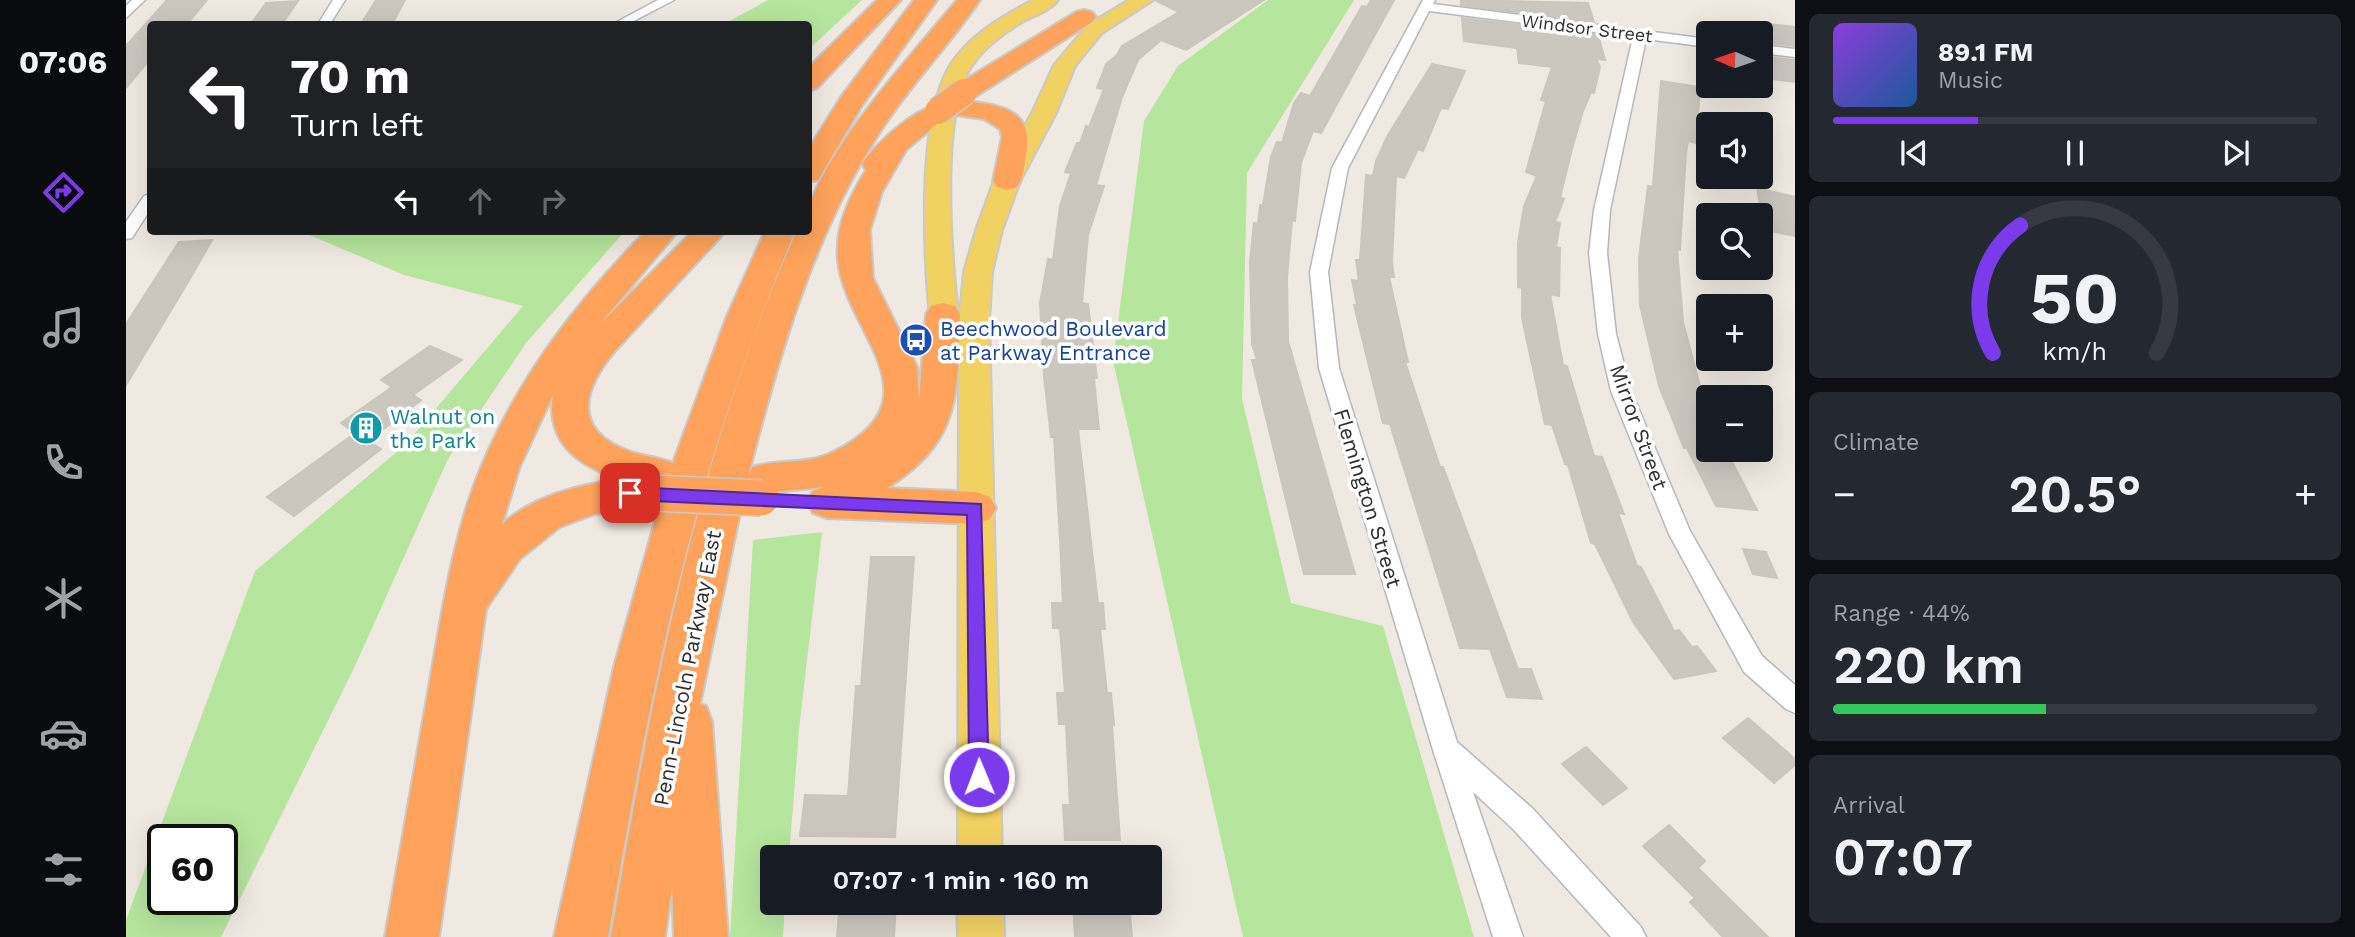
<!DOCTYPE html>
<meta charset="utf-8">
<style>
:root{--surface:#171b24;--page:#242831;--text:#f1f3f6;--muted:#9ea1a6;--line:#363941;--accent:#7c3aed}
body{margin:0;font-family:"Work Sans",sans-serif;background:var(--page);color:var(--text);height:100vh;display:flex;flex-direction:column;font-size:26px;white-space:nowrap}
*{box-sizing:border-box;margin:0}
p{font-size:23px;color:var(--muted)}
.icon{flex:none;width:38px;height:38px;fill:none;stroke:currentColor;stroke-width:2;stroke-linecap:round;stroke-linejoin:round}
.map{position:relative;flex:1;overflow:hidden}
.sheet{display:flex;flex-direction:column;gap:14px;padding:14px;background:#0d0f14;width:560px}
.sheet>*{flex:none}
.banner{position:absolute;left:21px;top:21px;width:665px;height:214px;border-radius:7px;box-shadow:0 7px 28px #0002;background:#202124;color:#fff;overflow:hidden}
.needle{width:46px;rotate:272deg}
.buttons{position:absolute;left:1570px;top:21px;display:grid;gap:14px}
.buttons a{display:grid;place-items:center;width:77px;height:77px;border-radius:7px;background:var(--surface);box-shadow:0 7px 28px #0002;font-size:35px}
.speed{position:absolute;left:21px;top:824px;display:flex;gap:14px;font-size:35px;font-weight:700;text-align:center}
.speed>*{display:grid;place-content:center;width:91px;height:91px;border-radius:50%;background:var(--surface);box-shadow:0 7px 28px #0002;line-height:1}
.speed .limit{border:4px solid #111;border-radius:10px;background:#fff;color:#111}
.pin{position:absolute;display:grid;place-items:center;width:60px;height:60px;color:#fff;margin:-30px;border-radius:14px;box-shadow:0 4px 10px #0006}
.me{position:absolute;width:77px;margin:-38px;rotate:359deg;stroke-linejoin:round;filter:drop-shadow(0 0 5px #0008)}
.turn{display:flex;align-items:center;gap:24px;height:147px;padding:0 28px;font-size:32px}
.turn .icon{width:91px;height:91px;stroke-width:2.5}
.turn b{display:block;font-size:49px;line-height:60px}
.lanes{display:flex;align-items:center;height:66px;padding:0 28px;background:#0003;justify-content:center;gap:35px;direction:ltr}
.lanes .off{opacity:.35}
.big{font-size:52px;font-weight:600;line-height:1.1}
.sheet .tile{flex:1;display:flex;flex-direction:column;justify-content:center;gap:10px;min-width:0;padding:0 24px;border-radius:10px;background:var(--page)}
.sheet .dial{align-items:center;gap:0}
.dial svg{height:182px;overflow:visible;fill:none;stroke:var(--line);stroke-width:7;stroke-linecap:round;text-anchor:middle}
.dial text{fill:var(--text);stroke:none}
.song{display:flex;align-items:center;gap:21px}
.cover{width:84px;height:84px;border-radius:10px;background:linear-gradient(135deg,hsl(270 70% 55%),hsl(210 70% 35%))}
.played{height:7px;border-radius:4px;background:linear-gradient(90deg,var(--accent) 30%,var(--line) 30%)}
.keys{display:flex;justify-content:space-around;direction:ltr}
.heat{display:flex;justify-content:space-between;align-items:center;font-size:38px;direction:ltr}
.charge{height:10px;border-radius:5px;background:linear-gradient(90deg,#34c759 44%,var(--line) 0)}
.trip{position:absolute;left:634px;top:845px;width:402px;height:70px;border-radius:7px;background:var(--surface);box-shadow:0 7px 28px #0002;font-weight:600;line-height:70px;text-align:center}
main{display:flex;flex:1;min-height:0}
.menu{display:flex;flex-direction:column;width:126px;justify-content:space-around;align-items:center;background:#090b0e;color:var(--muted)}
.menu .icon{width:49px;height:49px}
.menu .selected{color:var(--accent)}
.menu b{font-size:32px;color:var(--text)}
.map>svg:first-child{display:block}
.green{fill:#b6e59e;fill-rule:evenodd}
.building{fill:#cbc7bf;stroke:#cbc5ba;stroke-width:2}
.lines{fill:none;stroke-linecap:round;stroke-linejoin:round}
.minor-casing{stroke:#b4b7c1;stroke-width:3}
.primary-casing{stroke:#c9c9c9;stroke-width:4}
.motorway-casing{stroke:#c9c9c9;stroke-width:4}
.minor{fill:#fff;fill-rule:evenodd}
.primary{fill:#f2d163;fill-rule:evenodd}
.motorway{fill:#ffa35c;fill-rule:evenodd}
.motorway-bridge-far1-casing{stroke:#c9c9c9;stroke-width:29;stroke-linecap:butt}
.motorway-bridge-casing{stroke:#c9c9c9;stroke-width:38;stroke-linecap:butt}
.motorway-bridge-far1{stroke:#ffa35c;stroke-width:26}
.motorway-bridge{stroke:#ffa35c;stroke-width:35}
.route{fill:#7c3aed;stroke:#51269a;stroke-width:2}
.labels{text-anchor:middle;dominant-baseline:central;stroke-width:7;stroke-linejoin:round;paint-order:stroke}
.far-street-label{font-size:18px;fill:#2e2e2e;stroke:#fff}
.transit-label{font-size:21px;fill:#164399;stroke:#fff;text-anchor:start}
.culture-label{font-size:21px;fill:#0d838f;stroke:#fff;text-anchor:start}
.street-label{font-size:21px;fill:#2e2e2e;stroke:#fff}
</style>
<main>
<nav class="menu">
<b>07:06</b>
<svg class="icon selected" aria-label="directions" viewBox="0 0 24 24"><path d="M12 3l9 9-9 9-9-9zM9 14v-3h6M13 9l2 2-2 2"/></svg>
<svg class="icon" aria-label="music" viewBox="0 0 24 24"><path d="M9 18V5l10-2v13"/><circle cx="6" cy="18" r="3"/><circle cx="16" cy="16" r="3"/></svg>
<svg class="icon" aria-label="phone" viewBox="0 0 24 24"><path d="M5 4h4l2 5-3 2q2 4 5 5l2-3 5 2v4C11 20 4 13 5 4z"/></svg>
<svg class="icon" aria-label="climate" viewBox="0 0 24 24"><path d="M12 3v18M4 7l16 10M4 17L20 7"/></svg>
<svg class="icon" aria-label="car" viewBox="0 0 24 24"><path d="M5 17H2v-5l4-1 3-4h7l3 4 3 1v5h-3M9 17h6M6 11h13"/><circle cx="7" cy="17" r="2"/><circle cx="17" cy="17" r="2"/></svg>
<svg class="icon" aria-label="filters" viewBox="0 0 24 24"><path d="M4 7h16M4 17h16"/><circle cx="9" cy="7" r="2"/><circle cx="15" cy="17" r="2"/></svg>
</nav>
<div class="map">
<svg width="1669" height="937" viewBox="0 0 1669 937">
<rect width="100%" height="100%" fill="#efe9e1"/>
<g class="green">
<polygon points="642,0 736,0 683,49 682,24 598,24"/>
<polygon points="1142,0 1228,0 1121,173 1116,399 1165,603 1257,626 1348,937 1117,937 987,361 1018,121 1052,66"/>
<path d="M174,231h325l-99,112 -78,116 -93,207 -134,271h-95v-17l129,-349 150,-126 118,-139 -119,-31zM37,840h59v60h-59z"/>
<polygon points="696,532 673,729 663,857 646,858 646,903 659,903 657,937 604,937 627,540"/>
</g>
<g class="building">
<polygon points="41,0 81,0 61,24 24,24 24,59 0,88 0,46"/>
<polygon points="250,0 279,0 266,24 235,24"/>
<polygon points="1029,0 1138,0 1060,50 1035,40 1012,60 996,97 970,185 978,186 962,235 956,303 962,304 971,378 968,378 973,429 952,429 972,603 977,603 979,629 974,629 981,693 985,693 988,725 986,725 994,840 939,840 937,805 944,805 940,724 933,724 931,693 939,693 934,628 927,628 926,603 937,603 934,539 928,437 925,437 918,377 914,303 922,259 927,260 934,206 945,173 939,172 951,143 954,143 960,126 963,127 978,89 971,88 980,64 991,55 996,46 1053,12"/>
<polygon points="1245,0 1268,0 1195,133 1187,131 1175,163 1169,221 1166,220 1161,277 1162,341 1229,574 1178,574 1126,360 1131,360 1126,344 1124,262 1128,223 1132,224 1134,205 1137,205 1145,157 1151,142 1156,143 1168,103 1175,93 1184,96 1236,6 1241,7"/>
<polygon points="1335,0 1462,3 1468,22 1335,5"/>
<polygon points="172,1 156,24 125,24 140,3"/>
<polygon points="1336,18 1472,35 1479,60 1470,59 1474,67 1468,93 1465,92 1457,111 1446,149 1434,198 1438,199 1429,222 1434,223 1430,247 1434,248 1433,296 1424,294 1437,365 1441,366 1468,456 1476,457 1498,514 1492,513 1511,566 1515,567 1548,631 1553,630 1566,647 1571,646 1590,671 1548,679 1507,622 1469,544 1465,543 1442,465 1439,464 1426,425 1419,424 1396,318 1396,288 1392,287 1392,243 1398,206 1411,176 1400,172 1420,101 1415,100 1426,67 1393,63 1391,48 1338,41"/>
<polygon points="1634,23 1669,27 1669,46 1634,42"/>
<polygon points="1634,56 1669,60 1669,82 1640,78 1634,68"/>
<polygon points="1306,64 1339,71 1322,109 1315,108 1297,151 1292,149 1278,178 1270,176 1266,262 1268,277 1263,277 1282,362 1279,362 1314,467 1317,467 1392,669 1405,669 1416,699 1381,697 1364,649 1334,648 1264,424 1257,423 1228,305 1231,305 1226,280 1233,281 1230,260 1234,260 1240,175 1247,176 1250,161 1262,135"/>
<polygon points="1535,81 1574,87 1570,143 1562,141 1560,153 1554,250 1551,249 1557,322 1574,386 1582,388 1582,450 1600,450 1631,510 1590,506 1561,448 1558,448 1533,386 1514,305 1513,258 1522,186 1527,187"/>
<polygon points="1631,188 1669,197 1669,236 1638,230"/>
<polygon points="86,240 65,277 0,385 0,324 53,242"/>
<polygon points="304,346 336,360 287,395 295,400 242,441 255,449 168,516 141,497 229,433 215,423 266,387 255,380"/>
<polygon points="1617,549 1640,552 1651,578 1627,574"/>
<polygon points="745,557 788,557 769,837 674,836 679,795 722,796 730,686 735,686"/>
<polygon points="1622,718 1669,759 1669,765 1648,783 1597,738"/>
<polygon points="1460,747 1501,788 1477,805 1436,764"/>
<polygon points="1543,825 1579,861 1572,868 1642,937 1597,937 1564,902 1569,898 1517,846"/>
<polygon points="714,903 770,903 768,937 711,937"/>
<polygon points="947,903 1003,903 1006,937 949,937"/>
</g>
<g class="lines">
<defs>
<g id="minor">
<polygon points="6,0 19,0 0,18 0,6"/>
<polygon points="207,0 219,0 204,24 192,24"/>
<polygon points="532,0 548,0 502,24 487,24"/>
<polygon points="1297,0 1309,0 1307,4 1582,39 1582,47 1520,39 1484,210 1481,253 1490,334 1505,391 1564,531 1636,656 1669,685 1669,713 1660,709 1618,672 1543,534 1485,391 1472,334 1463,253 1468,210 1507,37 1303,11 1222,168 1202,272 1213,368 1331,742 1407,809 1515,927 1520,937 1485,937 1387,829 1347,792 1397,937 1367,937 1307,750 1193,368 1184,272 1206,168"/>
<polygon points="1634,45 1669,49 1669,57 1634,53"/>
<polygon points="24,194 24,210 6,238 0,239 0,222 18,196"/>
</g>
<g id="primary">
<path d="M907,0h25c-8,11 -25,16 -36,22 -18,11 -37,25 -49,42 -35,48 -21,199 -14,259l5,-51 12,-42 18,-49 38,-68 22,-48 34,-40 41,-25h24l-51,33 -27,33 -19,47 -36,68 -18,49 -10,42 -3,49 13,537h-44l1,-505 -11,5 -11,-4 -4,-7c-8,-69 -21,-236 23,-290 20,-26 49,-42 77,-57z"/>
<polygon points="831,903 877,903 878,937 832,937"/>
</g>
<g id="motorway">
<polygon points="751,0 775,0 691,88 682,91 682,68"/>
<polygon points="788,0 811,0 737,104 692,180 682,182 682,150 715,97"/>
<path d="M831,0h23c-32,47 -72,87 -102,135 -66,103 -100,224 -130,341l4,-9c26,-8 54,-2 79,-14 112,-54 14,-119 7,-193 -3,-34 11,-62 28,-90l-4,-6c13,-20 62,-66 86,-58 8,-6 16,-4 26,-4 35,4 60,14 52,53 -2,11 -2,23 -9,32l-10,3 -10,-3 -4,-6 9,-44 -2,-8 -16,-10 -35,-5 -43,36 -24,42 -12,38 3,48 44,89 2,33 7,-86 5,-8 12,-3 12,3 5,8c-3,80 2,127 -73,174l89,4 14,5 6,11 -6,11 -14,5 -149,-6 -14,-5 -6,-11 6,-11 11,-4 -58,6 -14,-4 -5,-10 -47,225 6,2 6,16 16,215h-54l-2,-51 -7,51h-54c41,-240 85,-483 186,-706h11c0,-8 -1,-19 2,-27 26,-68 100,-147 147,-204z"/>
<polygon points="958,10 966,12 970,17 966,22 847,98 829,98 825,92 829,86 950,12"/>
<path d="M520,231h32l-78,93 93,-93h33l-111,120c-31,37 -44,77 11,99 15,6 32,7 47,13l54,-147 38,-85h30c-35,85 -67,171 -92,260 -42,146 -69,296 -95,446h-54l60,-270 45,-160 -64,7 -35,13 -40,32 -34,50 -47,328h-54c15,-85 30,-171 45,-256 13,-74 23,-147 52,-216 38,-90 96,-165 164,-234zM427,395c-7,48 25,71 67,84 -42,6 -86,17 -118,45l18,-58z"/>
</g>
</defs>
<use href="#minor" class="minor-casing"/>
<use href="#primary" class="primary-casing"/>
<use href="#motorway" class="motorway-casing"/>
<use href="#minor" class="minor"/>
<use href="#primary" class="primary"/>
<use href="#motorway" class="motorway"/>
<defs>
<polyline id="motorway-bridge-far1" points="812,111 838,92"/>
<polyline id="motorway-bridge" points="526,493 635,498"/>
</defs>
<use href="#motorway-bridge-far1" class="motorway-bridge-far1-casing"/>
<use href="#motorway-bridge" class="motorway-bridge-casing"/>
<use href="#motorway-bridge-far1" class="motorway-bridge-far1"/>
<use href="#motorway-bridge" class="motorway-bridge"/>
</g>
<polygon class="route" points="504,487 855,504 863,777 860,784 853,787 846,784 843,777 841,515 504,500 496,493"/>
<defs>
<symbol id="bus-disc" viewBox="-11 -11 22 22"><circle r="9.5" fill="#1a4fb4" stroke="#fff"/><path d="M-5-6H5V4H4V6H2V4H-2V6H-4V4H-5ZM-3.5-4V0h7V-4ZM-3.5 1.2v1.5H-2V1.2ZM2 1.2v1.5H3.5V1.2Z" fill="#fff"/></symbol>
<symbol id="building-disc" viewBox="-11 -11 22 22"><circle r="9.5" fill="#0f9aa8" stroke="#fff"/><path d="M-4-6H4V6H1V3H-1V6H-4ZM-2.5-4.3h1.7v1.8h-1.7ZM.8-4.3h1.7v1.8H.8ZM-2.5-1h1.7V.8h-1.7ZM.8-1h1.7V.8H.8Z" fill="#fff"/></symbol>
</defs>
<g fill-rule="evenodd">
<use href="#bus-disc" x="771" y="321" width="38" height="38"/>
<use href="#building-disc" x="221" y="409" width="38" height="38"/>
</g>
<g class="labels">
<g class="far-street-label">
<text transform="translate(1461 28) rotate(7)">Windsor Street</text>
</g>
<g class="transit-label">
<text x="814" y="328">Beechwood Boulevard<tspan x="814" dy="24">at Parkway Entrance</tspan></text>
</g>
<g class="culture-label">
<text x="264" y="416">Walnut on<tspan x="264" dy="24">the Park</tspan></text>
</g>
<g class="street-label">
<text transform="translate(1513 427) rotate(70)">Mirror Street</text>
<text transform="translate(1242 498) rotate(73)">Flemington Street</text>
<text transform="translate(561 668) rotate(-79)">Penn-Lincoln Parkway East</text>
</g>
</g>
</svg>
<div class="buttons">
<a><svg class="needle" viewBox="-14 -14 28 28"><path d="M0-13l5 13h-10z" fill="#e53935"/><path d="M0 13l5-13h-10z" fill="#9ea1a6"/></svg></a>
<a><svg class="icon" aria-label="sound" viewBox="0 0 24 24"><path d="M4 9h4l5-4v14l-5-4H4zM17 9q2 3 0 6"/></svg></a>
<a><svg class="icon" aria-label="search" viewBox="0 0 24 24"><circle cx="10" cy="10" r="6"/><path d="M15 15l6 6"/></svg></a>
<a>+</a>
<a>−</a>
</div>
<div class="speed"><div class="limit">60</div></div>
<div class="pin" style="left:504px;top:493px;background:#d93025"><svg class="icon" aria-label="arrive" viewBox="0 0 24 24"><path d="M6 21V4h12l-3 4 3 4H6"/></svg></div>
<svg class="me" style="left:853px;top:777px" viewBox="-20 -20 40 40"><circle r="17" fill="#7c3aed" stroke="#fff" stroke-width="3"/><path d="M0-11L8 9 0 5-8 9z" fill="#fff"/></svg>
<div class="trip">07:07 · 1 min · 160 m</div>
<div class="banner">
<div class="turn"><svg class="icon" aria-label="left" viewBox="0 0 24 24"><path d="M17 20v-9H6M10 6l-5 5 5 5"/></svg><div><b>70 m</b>Turn left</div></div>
<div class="lanes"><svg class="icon" aria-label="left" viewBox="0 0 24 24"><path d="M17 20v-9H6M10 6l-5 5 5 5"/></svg><svg class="icon off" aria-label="ahead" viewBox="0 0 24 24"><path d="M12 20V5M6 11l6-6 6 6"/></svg><svg class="icon off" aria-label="right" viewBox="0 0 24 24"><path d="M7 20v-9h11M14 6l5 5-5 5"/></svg></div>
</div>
</div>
<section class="sheet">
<div class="tile">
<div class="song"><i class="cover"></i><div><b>89.1 FM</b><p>Music</p></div></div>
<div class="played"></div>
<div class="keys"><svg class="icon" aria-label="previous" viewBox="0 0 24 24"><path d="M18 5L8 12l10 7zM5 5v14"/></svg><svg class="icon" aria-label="pause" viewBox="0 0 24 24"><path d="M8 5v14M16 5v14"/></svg><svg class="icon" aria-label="next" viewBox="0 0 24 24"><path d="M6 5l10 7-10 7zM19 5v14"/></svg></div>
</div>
<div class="tile dial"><svg viewBox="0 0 100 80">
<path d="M14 69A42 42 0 1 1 86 69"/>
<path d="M14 69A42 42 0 0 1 26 13" stroke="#7c3aed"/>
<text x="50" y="56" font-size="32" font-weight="700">50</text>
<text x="50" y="72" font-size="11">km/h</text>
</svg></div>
<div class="tile"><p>Climate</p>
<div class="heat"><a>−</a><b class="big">20.5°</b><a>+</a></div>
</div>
<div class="tile"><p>Range · 44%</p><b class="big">220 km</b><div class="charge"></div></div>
<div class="tile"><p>Arrival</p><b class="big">07:07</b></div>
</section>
</main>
